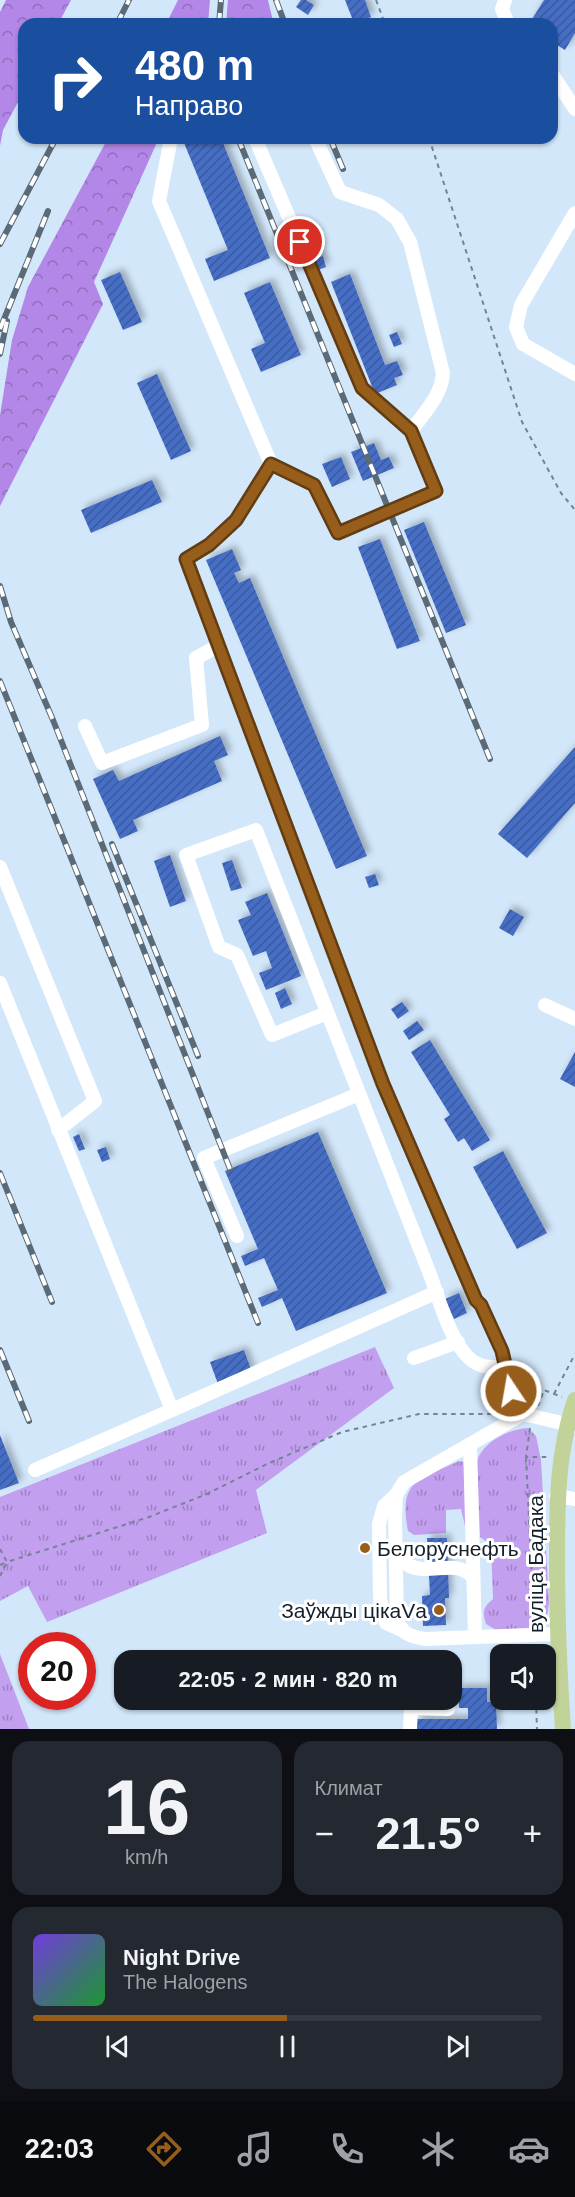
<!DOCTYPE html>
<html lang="ru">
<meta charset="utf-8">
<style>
:root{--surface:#171b24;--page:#242831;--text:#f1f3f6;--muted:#9ea1a6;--line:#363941;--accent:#975d1b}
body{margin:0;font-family:Arial,sans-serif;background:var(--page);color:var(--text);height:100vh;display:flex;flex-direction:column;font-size:22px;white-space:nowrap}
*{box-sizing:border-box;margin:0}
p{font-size:20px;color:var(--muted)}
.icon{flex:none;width:33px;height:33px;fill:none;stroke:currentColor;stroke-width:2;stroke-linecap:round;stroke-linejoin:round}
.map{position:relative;height:1729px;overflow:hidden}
.side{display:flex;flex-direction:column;gap:12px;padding:12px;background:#0d0f14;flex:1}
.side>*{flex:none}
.hud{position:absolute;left:18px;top:18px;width:540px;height:126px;border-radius:18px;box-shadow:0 2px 4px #0004;background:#1a4fa0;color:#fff;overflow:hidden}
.fabs{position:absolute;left:490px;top:1644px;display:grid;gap:12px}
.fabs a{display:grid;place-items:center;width:66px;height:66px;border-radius:12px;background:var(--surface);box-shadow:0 2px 4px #0004;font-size:30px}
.speed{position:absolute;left:18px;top:1632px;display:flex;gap:12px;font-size:30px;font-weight:700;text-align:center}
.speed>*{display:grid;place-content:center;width:78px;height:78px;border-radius:50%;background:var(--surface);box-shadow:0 2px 4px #0004;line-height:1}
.speed .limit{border:9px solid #d22;background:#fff;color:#111}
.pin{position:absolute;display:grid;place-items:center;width:51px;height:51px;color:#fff;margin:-26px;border:3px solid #fff;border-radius:50%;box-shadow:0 2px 6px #0007}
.me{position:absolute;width:66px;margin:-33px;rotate:348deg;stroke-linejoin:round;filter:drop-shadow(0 0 4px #0008)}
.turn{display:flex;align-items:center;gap:21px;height:126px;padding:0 18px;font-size:27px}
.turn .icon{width:78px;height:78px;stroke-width:2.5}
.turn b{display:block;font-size:42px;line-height:51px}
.big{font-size:45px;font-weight:700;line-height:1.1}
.side .widget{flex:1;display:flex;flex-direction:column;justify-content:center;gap:9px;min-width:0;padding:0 21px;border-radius:18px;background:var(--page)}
.side .dial{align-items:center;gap:0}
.dial b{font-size:78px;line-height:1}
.song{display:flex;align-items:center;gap:18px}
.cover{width:72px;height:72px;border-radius:9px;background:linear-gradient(135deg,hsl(260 70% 55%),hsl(130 70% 35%))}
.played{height:6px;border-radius:3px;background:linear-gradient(90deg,var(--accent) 50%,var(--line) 50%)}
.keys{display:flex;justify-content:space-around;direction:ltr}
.heat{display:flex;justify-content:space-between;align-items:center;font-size:33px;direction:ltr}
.side .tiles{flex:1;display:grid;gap:12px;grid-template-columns:1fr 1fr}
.widget:last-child{grid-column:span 2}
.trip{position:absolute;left:114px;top:1650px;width:348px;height:60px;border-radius:18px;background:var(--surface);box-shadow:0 2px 4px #0004;font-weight:700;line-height:60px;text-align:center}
.dock{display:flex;height:96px;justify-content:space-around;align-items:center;background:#090b0e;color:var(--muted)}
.dock .icon{width:42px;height:42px}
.dock .current{color:var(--accent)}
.dock b{font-size:27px;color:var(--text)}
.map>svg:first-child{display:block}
.grass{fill:url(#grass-tufts)}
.forest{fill:url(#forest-crowns)}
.building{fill:url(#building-hatch);filter:url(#shadow)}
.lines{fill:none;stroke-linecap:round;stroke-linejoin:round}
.path{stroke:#738493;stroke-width:2;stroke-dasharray:4.5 4.5;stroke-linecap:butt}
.minor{stroke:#fff;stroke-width:14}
.major{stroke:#c1d398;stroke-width:16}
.rail-casing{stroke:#5a6a77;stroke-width:6}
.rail{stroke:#fff;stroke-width:4;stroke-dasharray:11;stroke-linecap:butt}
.route-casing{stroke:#623c12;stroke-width:15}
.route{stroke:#975d1b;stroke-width:10}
.poi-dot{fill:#975d1b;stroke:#fff;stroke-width:2}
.labels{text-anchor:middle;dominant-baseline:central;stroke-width:6;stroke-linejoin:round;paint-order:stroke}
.poi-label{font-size:21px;fill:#13202b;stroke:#fff;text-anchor:start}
.street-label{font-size:21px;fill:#13202b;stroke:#fff}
</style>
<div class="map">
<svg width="575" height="1729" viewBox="0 0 575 1729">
<defs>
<pattern id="grass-tufts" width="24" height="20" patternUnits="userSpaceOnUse" patternTransform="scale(1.5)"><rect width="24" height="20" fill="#c39ff0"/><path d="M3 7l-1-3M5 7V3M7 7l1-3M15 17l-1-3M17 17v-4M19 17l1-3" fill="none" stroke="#9d81c3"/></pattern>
<pattern id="forest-crowns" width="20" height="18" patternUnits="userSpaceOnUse" patternTransform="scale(1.5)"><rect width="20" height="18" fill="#b387e7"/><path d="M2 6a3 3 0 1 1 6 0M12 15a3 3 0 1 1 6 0" fill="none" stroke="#906ebb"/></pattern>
<pattern id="building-hatch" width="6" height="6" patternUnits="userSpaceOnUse" patternTransform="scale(1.5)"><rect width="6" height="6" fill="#476ec5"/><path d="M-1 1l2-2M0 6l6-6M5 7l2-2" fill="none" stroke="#3a5aa0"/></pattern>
<filter id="shadow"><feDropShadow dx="4" dy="-4" stdDeviation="3" flood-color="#0004"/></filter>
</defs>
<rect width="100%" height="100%" fill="#d2e7fa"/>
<g class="grass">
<polygon points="375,1347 394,1388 256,1490 267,1533 47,1622 28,1586 0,1601 0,1497"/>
<path d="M528,1428l8,8 5,24 8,143 -3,19 -8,6 -42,2 -10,-6c-4,-12 -3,-17 7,-25l-2,-54 -11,-8 -3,-76c6,-19 31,-32 51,-33z"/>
<path d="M459,1461l5,1 3,65 -2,-1 -4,-17 -15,1v23l-32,2 -6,-4c-10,-51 11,-52 51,-70z"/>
<polygon points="0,1654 29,1729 0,1729"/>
</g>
<g class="forest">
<polygon points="6,0 71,0 58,24 24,24 24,91 3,130 0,146 0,12"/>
<polygon points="178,0 210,0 208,24 166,24"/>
<polygon points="228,0 268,0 273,21 270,24 226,24"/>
<polygon points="108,138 159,138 94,282 103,304 0,506 0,415 12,340 28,287"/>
</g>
<g class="building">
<polygon points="301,0 306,0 314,5 308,15 296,7"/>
<polygon points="345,0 365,0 371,17 354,23"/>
<polygon points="544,0 575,0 575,33 565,50 552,42 552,24 529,24"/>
<polygon points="182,138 221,138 270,258 214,281 205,259 228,250"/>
<polygon points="323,256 326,267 318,270 314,259"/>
<polygon points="120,272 142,322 123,330 101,280"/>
<polygon points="350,274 385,365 397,361 403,375 394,378 397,385 375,394 331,282"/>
<polygon points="270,282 301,355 261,372 251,349 265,343 244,293"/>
<polygon points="397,332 402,344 394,347 389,335"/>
<polygon points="157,374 191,451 171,460 137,383"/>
<polygon points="374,443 381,460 389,457 394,468 363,481 351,452"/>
<polygon points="341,457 350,479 332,487 322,464"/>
<polygon points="152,480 162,502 91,533 81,510"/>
<polygon points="424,522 466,625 446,633 404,530"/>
<polygon points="380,539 420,641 397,649 358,547"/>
<polygon points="232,549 241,570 234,573 239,583 250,578 367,856 336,869 206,560"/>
<polygon points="220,736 228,755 214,761 222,781 133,820 138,831 120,839 93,779 113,770 119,781"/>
<polygon points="575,747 575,803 527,858 498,834"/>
<polygon points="170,855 186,901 170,907 154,861"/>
<polygon points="232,860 242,888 231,891 222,863"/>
<polygon points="375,874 379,885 369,888 365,877"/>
<polygon points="267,893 301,976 266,990 259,973 272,968 266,951 253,956 238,920 251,915 245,902"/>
<polygon points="510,909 524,917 513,936 499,928"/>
<polygon points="285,988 292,1004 281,1009 275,993"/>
<polygon points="402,1002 409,1011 398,1019 391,1009"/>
<polygon points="417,1021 424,1030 409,1040 403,1031"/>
<polygon points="430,1040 490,1140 472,1151 464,1138 458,1142 444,1119 450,1115 411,1052"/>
<polygon points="575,1052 575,1087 560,1079"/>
<polygon points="318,1132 387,1293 296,1331 282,1298 262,1307 258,1298 278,1290 264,1258 245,1266 241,1256 258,1249 225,1171"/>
<polygon points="79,1134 85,1149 79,1151 73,1137"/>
<polygon points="106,1147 110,1159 102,1162 97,1150"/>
<polygon points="503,1151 547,1233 517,1249 473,1167"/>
<polygon points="459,1293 467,1313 454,1319 445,1299"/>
<polygon points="244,1350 252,1372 218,1384 210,1362"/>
<polygon points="0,1435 19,1483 0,1490"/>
<polygon points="427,1538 447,1538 449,1598 445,1598 446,1625 423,1626 422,1596 430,1595"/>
<polygon points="458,1688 487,1688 487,1702 496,1702 497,1729 417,1729 417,1719 468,1719 468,1708 459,1708"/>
</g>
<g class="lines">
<g class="path">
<polyline points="376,0 385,24"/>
<polyline points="429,138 522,422 561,493 575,510"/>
<polyline points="554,1394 575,1354"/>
<polyline points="538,1406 544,1390 562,1397"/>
<polyline points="530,1428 526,1457 549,1457"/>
<polyline points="526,1457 534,1622"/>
<polyline points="0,1549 7,1562 149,1517 207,1494 267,1464 342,1432 419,1414 496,1414"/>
<polyline points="0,1565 7,1562"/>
<polyline points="0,1576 7,1562"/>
<polyline points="536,1700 537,1729"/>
</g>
<g class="minor">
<polyline points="505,0 502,9 508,24"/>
<polyline points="552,74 575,109"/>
<polyline points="171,138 159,201 271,464 236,520 209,545 186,559 383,1084 476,1300 481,1305 502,1351 511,1391 523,1414 575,1426"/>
<polyline points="255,138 362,388 411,431 436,491 338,533 314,485 271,464"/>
<path d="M315,138l25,54 39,13 18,14 13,23 33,131c-1,22 -19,40 -32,58"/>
<polyline points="575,213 521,305 516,327 523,344 575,374"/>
<polyline points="85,726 102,763 202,725 196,658 218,646"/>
<polyline points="0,867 95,1101 58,1130"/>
<polyline points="0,983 172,1410 35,1470"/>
<polyline points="545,1005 575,1019"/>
<path d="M327,1013l-55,22 -35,-80 -18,-8 -33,-92 70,-25 175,447c8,23 23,77 47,87 7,4 20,3 28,4"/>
<polyline points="237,1236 204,1158 359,1094"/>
<polyline points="414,1358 458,1342"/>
<polyline points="172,1410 437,1292"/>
<path d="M523,1414l-119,68 -8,13 -1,25 2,101c7,14 13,15 28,18l132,-5"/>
<polyline points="470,1445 475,1637"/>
<polyline points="396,1495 384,1506 379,1524 380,1599 386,1623 402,1630"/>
<polyline points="556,1496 575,1499"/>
<path d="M395,1550c4,5 8,11 13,15 22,12 46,-8 65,12"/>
<polyline points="410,1729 411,1708 448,1709 449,1700"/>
</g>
<path class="major" d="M563,1729c-4,-57 -6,-113 -6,-170 0,-54 0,-107 18,-159"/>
<defs>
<g id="rail">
<polyline points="276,0 285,24"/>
<polyline points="117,24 129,0"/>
<polyline points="219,24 221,0"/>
<polyline points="238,138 490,759"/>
<polyline points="330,138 343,169"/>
<polyline points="0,244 56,138"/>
<polyline points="0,329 48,211"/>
<polyline points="0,354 7,321"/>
<polyline points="0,586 11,622 53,720 230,1169"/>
<polyline points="0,681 258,1323"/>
<polyline points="112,844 198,1056"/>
<polyline points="0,1173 52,1302"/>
<polyline points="0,1350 29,1421"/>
</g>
</defs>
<use href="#rail" class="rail-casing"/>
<use href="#rail" class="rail"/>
</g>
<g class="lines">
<defs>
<polyline id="route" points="300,242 362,388 411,431 436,491 338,533 314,485 271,464 236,520 209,545 186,559 383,1084 476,1300 481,1305 502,1351 511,1391"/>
</defs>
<use href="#route" class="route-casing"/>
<use href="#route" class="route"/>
</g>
<g class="poi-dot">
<circle cx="365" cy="1548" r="6"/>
<circle cx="439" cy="1610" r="6"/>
</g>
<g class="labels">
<g class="poi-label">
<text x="377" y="1548">Белоруснефть</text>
<text x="427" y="1610" text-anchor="end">Заўжды цікаVа</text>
</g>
<g class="street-label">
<text transform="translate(535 1564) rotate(-90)">вуліца Бадака</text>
</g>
</g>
</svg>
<div class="fabs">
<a><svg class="icon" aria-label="sound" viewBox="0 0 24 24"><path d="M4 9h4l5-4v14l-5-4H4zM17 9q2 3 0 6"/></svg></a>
</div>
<div class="speed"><div class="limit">20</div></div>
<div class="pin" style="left:300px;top:242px;background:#d93025"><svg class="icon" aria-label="arrive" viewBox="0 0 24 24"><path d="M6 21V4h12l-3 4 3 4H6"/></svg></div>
<svg class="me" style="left:511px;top:1391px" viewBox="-20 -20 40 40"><circle r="17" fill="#975d1b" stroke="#fff" stroke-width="3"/><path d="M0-11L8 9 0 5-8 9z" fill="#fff"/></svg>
<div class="trip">22:05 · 2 мин · 820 m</div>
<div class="hud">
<div class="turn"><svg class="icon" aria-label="right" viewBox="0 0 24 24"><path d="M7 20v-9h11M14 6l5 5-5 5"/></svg><div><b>480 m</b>Направо</div></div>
</div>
</div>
<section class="side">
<div class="tiles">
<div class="widget dial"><b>16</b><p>km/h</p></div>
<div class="widget"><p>Климат</p>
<div class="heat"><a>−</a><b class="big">21.5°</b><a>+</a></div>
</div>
<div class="widget">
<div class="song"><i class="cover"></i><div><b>Night Drive</b><p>The Halogens</p></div></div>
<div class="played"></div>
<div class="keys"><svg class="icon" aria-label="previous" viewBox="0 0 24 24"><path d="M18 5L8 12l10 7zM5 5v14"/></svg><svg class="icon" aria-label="pause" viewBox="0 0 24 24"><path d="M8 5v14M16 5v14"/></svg><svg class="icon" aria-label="next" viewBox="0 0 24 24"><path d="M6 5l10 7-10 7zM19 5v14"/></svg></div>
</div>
</div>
</section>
<nav class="dock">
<b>22:03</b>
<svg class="icon current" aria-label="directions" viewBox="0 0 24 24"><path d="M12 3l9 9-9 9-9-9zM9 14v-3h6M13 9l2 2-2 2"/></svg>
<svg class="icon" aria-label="music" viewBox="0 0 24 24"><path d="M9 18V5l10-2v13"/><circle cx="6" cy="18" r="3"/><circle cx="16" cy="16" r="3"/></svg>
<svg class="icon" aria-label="phone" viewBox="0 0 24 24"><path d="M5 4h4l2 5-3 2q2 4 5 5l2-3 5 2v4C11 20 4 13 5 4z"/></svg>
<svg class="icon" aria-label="climate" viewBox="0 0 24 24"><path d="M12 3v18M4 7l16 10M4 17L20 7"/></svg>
<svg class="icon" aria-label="car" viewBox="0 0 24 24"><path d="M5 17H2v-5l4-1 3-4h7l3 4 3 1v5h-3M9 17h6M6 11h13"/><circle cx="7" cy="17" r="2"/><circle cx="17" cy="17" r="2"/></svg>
</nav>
